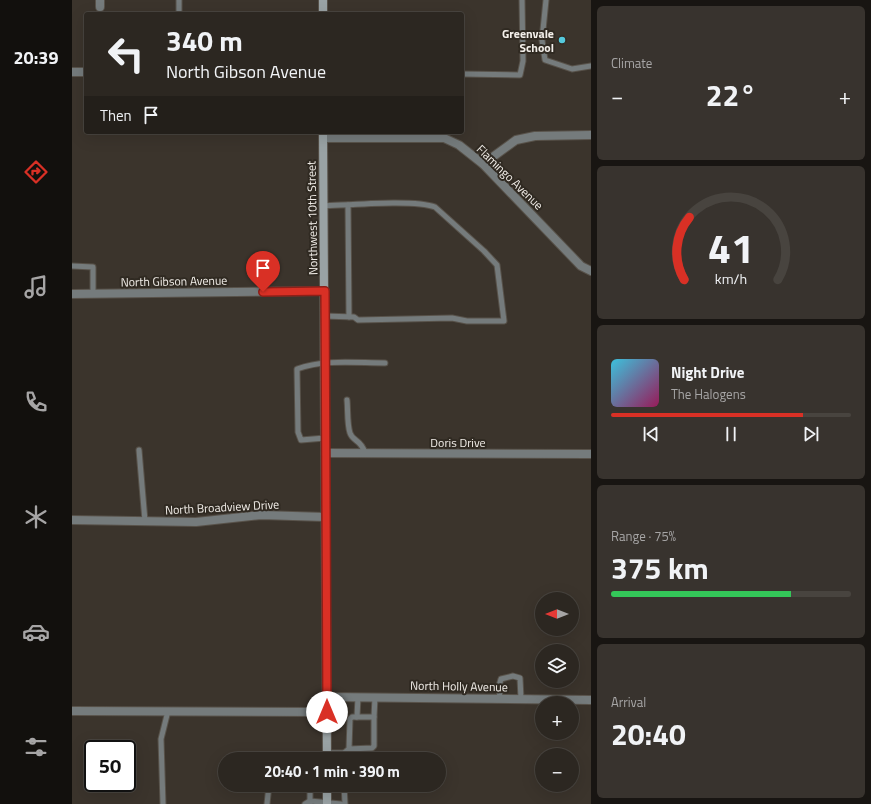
<!DOCTYPE html>
<meta charset="utf-8">
<style>
:root{--surface:#2c2721;--page:#38332e;--text:#f1f3f6;--muted:#a6a5a5;--line:#48443f;--accent:#d93025}
body{margin:0;font-family:"Titillium Web",sans-serif;background:var(--page);color:var(--text);height:100vh;display:flex;flex-direction:column;font-size:15px;white-space:nowrap}
*{box-sizing:border-box;margin:0}
p{font-size:13px;color:var(--muted)}
.icon{flex:none;width:22px;height:22px;fill:none;stroke:currentColor;stroke-width:2;stroke-linecap:round;stroke-linejoin:round}
.map{position:relative;flex:1;overflow:hidden}
.side{display:flex;flex-direction:column;gap:6px;padding:6px;background:#181512;width:280px}
.side>*{flex:none}
.top-card{position:absolute;left:12px;top:12px;width:380px;height:122px;border-radius:4px;box-shadow:0 4px 16px #0002,0 0 0 1px var(--line);background:#2c2721;color:var(--text);overflow:hidden}
.needle{width:26px;rotate:270deg}
.buttons{position:absolute;left:463px;top:592px;display:grid;gap:8px}
.buttons a{display:grid;place-items:center;width:44px;height:44px;border-radius:50%;background:var(--surface);box-shadow:0 4px 16px #0002,0 0 0 1px var(--line);font-size:20px}
.speed{position:absolute;left:12px;top:740px;display:flex;gap:8px;font-size:20px;font-weight:700;text-align:center}
.speed>*{display:grid;place-content:center;width:52px;height:52px;border-radius:50%;background:var(--surface);box-shadow:0 4px 16px #0002,0 0 0 1px var(--line);line-height:1}
.speed .limit{border:2px solid #111;border-radius:6px;background:#fff;color:#111}
.pin{position:absolute;display:grid;place-items:center;width:34px;height:34px;color:#fff;margin:-41px -17px;border-radius:50% 50% 50% 0;rotate:-45deg;box-shadow:0 0 4px #0007}
.pin .icon{rotate:45deg}
.me{position:absolute;width:44px;margin:-22px;rotate:0deg;stroke-linejoin:round;filter:drop-shadow(0 0 3px #0008)}
.turn{display:flex;align-items:center;gap:14px;height:84px;padding:0 16px;font-size:18px}
.turn .icon{width:52px;height:52px;stroke-width:2.5}
.turn b{display:block;font-size:28px;line-height:34px}
.then{display:flex;align-items:center;height:38px;padding:0 16px;background:#0003;gap:8px;font-size:15px}
.big{font-size:30px;font-weight:700;line-height:1.1}
.side .widget{flex:1;display:flex;flex-direction:column;justify-content:center;gap:6px;min-width:0;padding:0 14px;border-radius:6px;background:var(--page)}
.side .dial{align-items:center;gap:0}
.dial svg{height:104px;overflow:visible;fill:none;stroke:var(--line);stroke-width:7;stroke-linecap:round;text-anchor:middle}
.dial text{fill:var(--text);stroke:none}
.song{display:flex;align-items:center;gap:12px}
.cover{width:48px;height:48px;border-radius:6px;background:linear-gradient(135deg,hsl(190 70% 55%),hsl(330 70% 35%))}
.played{height:4px;border-radius:2px;background:linear-gradient(90deg,var(--accent) 80%,var(--line) 80%)}
.keys{display:flex;justify-content:space-around;direction:ltr}
.heat{display:flex;justify-content:space-between;align-items:center;font-size:22px;direction:ltr}
.charge{height:6px;border-radius:3px;background:linear-gradient(90deg,#34c759 75%,var(--line) 0)}
.trip{position:absolute;left:146px;top:752px;width:228px;height:40px;border-radius:20px;background:var(--surface);box-shadow:0 4px 16px #0002,0 0 0 1px var(--line);font-weight:700;line-height:40px;text-align:center}
main{display:flex;flex:1;min-height:0}
.tab-bar{display:flex;flex-direction:column;width:72px;justify-content:space-around;align-items:center;background:#12100d;color:var(--muted)}
.tab-bar .icon{width:28px;height:28px}
.tab-bar .selected{color:var(--accent)}
.tab-bar b{font-size:18px;color:var(--text)}
.map>svg:first-child{display:block}
.lines{fill:none;stroke-linecap:round;stroke-linejoin:round}
.lane-casing{stroke:#58524a;stroke-width:7}
.street-casing{stroke:#58524a;stroke-width:10}
.secondary-casing{stroke:#58524a;stroke-width:10}
.lane{stroke:#757b7c;stroke-width:5}
.street{stroke:#757b7c;stroke-width:8}
.secondary{stroke:#99a2a4;stroke-width:8}
.route-casing{stroke:#8d1f18;stroke-width:10}
.route{stroke:#d93025;stroke-width:7}
.poi-dot{fill:#55cade;stroke:#302a22;stroke-width:1.5}
.labels{text-anchor:middle;dominant-baseline:central;stroke-width:4;stroke-linejoin:round;paint-order:stroke}
.poi-label{font-size:12px;font-weight:bold;fill:#f3efea;stroke:#302a22;text-anchor:end}
.street-label{font-size:12px;fill:#f3efea;stroke:#302a22}
</style>
<main>
<nav class="tab-bar">
<b>20:39</b>
<svg class="icon selected" aria-label="directions" viewBox="0 0 24 24"><path d="M12 3l9 9-9 9-9-9zM9 14v-3h6M13 9l2 2-2 2"/></svg>
<svg class="icon" aria-label="music" viewBox="0 0 24 24"><path d="M9 18V5l10-2v13"/><circle cx="6" cy="18" r="3"/><circle cx="16" cy="16" r="3"/></svg>
<svg class="icon" aria-label="phone" viewBox="0 0 24 24"><path d="M5 4h4l2 5-3 2q2 4 5 5l2-3 5 2v4C11 20 4 13 5 4z"/></svg>
<svg class="icon" aria-label="climate" viewBox="0 0 24 24"><path d="M12 3v18M4 7l16 10M4 17L20 7"/></svg>
<svg class="icon" aria-label="car" viewBox="0 0 24 24"><path d="M5 17H2v-5l4-1 3-4h7l3 4 3 1v5h-3M9 17h6M6 11h13"/><circle cx="7" cy="17" r="2"/><circle cx="17" cy="17" r="2"/></svg>
<svg class="icon" aria-label="filters" viewBox="0 0 24 24"><path d="M4 7h16M4 17h16"/><circle cx="9" cy="7" r="2"/><circle cx="15" cy="17" r="2"/></svg>
</nav>
<div class="map">
<svg width="519" height="804" viewBox="0 0 519 804">
<rect width="100%" height="100%" fill="#3b342c"/>
<g class="lines">
<defs>
<g id="lane">
<polyline points="474,0 470,40 473,60 500,69 519,66"/>
<polyline points="107,14 107,0"/>
<polyline points="390,74 448,75 451,61 450,0"/>
<polyline points="276,205 277,317"/>
<path d="M251,206c25,-1 92,-7 112,1l49,44 13,14 7,56h-37l-15,-3 -94,2 -4,-3 -30,-1"/>
<polyline points="0,266 21,267 21,294"/>
<path d="M275,400c1,10 0,24 3,33 3,9 11,6 15,20"/>
<path d="M253,438l-24,2 -3,-8 -1,-63c27,-10 59,-6 88,-6"/>
<polyline points="67,450 73,521"/>
<polyline points="428,699 427,686 429,679 441,676 448,678 449,699"/>
<polyline points="285,717 286,697"/>
<polyline points="302,717 303,697"/>
<polyline points="255,753 272,753 277,749 278,719 280,717 302,717 302,746 300,748 277,749"/>
<polyline points="272,753 272,759"/>
<polyline points="238,785 238,804"/>
<polyline points="272,785 273,804"/>
<polyline points="91,804 89,739 96,711"/>
<polyline points="195,804 197,785"/>
<polyline points="233,804 238,801 269,804"/>
</g>
<g id="street">
<polyline points="28,7 28,0"/>
<polyline points="0,72 14,72"/>
<polyline points="251,138 372,138 387,145 411,164 509,266 519,271"/>
<polyline points="411,164 444,140 463,136 519,135"/>
<polyline points="0,294 253,291"/>
<polyline points="253,453 519,454"/>
<polyline points="0,520 124,522 189,515 253,517"/>
<polyline points="255,697 519,700"/>
<polyline points="0,711 255,712"/>
</g>
<g id="secondary">
<polyline points="251,0 251,14"/>
<polyline points="251,132 255,759"/>
<polyline points="255,785 255,804"/>
</g>
</defs>
<use href="#lane" class="lane-casing"/>
<use href="#street" class="street-casing"/>
<use href="#secondary" class="secondary-casing"/>
<use href="#lane" class="lane"/>
<use href="#street" class="street"/>
<use href="#secondary" class="secondary"/>
</g>
<g class="lines">
<defs>
<polyline id="route" points="191,292 253,291 255,712"/>
</defs>
<use href="#route" class="route-casing"/>
<use href="#route" class="route"/>
</g>
<circle class="poi-dot" cx="490" cy="40" r="4"/>
<g class="labels">
<g class="poi-label">
<text x="482" y="33">Greenvale<tspan x="482" dy="14">School</tspan></text>
</g>
<g class="street-label">
<text transform="translate(438 177) rotate(44)">Flamingo Avenue</text>
<text transform="translate(240 218) rotate(-91)">Northwest 10th Street</text>
<text transform="translate(102 281) rotate(-1)">North Gibson Avenue</text>
<text x="386" y="442">Doris Drive</text>
<text transform="translate(150 507) rotate(-3)">North Broadview Drive</text>
<text transform="translate(387 686) rotate(1)">North Holly Avenue</text>
</g>
</g>
</svg>
<div class="buttons">
<a><svg class="needle" viewBox="-14 -14 28 28"><path d="M0-13l5 13h-10z" fill="#e53935"/><path d="M0 13l5-13h-10z" fill="#a6a5a5"/></svg></a>
<a><svg class="icon" aria-label="layers" viewBox="0 0 24 24"><path d="M12 4l9 5-9 5-9-5zM3 14l9 5 9-5"/></svg></a>
<a>+</a>
<a>−</a>
</div>
<div class="speed"><div class="limit">50</div></div>
<div class="pin" style="left:191px;top:292px;background:#d93025"><svg class="icon" aria-label="arrive" viewBox="0 0 24 24"><path d="M6 21V4h12l-3 4 3 4H6"/></svg></div>
<svg class="me" style="left:255px;top:712px" viewBox="-20 -20 40 40"><circle r="19" fill="#fff"/><path d="M0-13L10 11 0 6-10 11z" fill="#d93025"/></svg>
<div class="trip">20:40 · 1 min · 390 m</div>
<div class="top-card">
<div class="turn"><svg class="icon" aria-label="left" viewBox="0 0 24 24"><path d="M17 20v-9H6M10 6l-5 5 5 5"/></svg><div><b>340 m</b>North Gibson Avenue</div></div>
<div class="then">Then<svg class="icon" aria-label="arrive" viewBox="0 0 24 24"><path d="M6 21V4h12l-3 4 3 4H6"/></svg></div>
</div>
</div>
<section class="side">
<div class="widget"><p>Climate</p>
<div class="heat"><a>−</a><b class="big">22°</b><a>+</a></div>
</div>
<div class="widget dial"><svg viewBox="0 0 100 80">
<path d="M14 69A42 42 0 1 1 86 69"/>
<path d="M14 69A42 42 0 0 1 18 21" stroke="#d93025"/>
<text x="50" y="56" font-size="32" font-weight="700">41</text>
<text x="50" y="72" font-size="11">km/h</text>
</svg></div>
<div class="widget">
<div class="song"><i class="cover"></i><div><b>Night Drive</b><p>The Halogens</p></div></div>
<div class="played"></div>
<div class="keys"><svg class="icon" aria-label="previous" viewBox="0 0 24 24"><path d="M18 5L8 12l10 7zM5 5v14"/></svg><svg class="icon" aria-label="pause" viewBox="0 0 24 24"><path d="M8 5v14M16 5v14"/></svg><svg class="icon" aria-label="next" viewBox="0 0 24 24"><path d="M6 5l10 7-10 7zM19 5v14"/></svg></div>
</div>
<div class="widget"><p>Range · 75%</p><b class="big">375 km</b><div class="charge"></div></div>
<div class="widget"><p>Arrival</p><b class="big">20:40</b></div>
</section>
</main>
